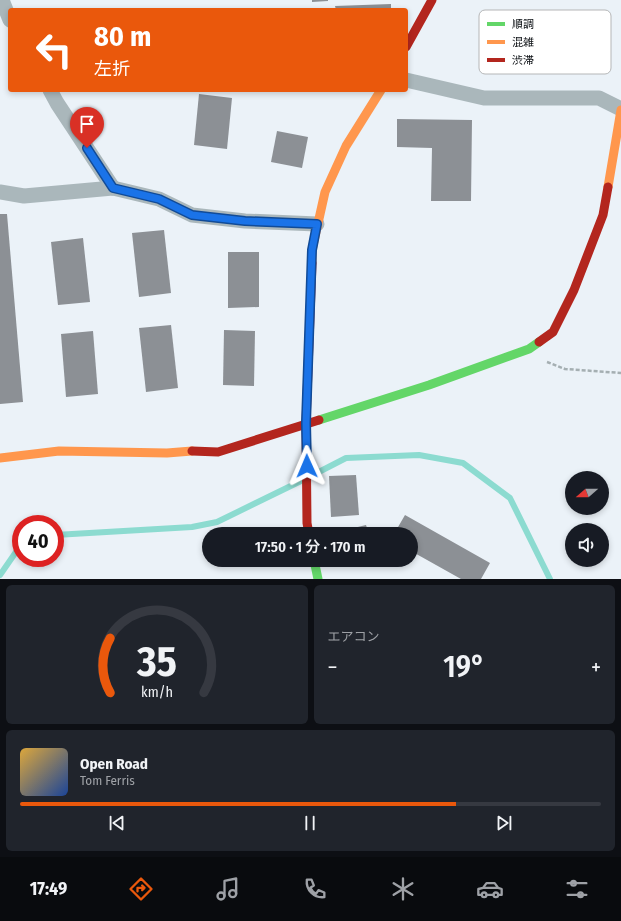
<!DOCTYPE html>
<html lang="ja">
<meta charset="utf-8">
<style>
:root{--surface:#171b24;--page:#20242c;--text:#f1f3f6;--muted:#9ea1a6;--line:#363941;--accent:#ea580c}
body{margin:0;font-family:"Fira Sans Condensed","Noto Sans JP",sans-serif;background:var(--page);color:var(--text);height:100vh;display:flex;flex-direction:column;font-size:15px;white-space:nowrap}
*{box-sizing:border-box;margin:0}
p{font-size:13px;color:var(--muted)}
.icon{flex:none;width:22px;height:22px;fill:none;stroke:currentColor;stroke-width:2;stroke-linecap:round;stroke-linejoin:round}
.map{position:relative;height:579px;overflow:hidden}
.details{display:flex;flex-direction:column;gap:6px;padding:6px;background:#0d0f14;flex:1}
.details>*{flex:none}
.hud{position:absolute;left:8px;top:8px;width:400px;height:84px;border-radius:4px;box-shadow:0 2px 6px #0003;background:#ea580c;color:#fff;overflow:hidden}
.needle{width:26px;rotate:250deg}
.controls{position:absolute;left:565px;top:471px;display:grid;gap:8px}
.controls a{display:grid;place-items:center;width:44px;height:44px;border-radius:50%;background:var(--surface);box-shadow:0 2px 6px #0003;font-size:20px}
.speed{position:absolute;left:12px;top:515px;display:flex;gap:8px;font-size:20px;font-weight:700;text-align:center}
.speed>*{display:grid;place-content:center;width:52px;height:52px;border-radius:50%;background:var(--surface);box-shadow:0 2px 6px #0003;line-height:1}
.speed .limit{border:6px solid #d22;background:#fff;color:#111}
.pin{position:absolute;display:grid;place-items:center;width:34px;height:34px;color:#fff;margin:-41px -17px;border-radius:50% 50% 50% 0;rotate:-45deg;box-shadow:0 0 4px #0007}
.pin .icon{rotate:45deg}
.me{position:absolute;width:44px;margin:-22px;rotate:359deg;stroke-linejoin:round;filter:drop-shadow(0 0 3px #0008)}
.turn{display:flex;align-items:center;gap:14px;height:84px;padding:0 20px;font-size:18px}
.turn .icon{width:52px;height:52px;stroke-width:2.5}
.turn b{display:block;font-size:28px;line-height:34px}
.big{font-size:30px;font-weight:600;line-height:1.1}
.details .card{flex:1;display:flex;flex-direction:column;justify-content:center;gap:6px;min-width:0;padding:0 14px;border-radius:6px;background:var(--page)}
.details .dial{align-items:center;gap:0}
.dial svg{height:104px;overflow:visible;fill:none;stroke:var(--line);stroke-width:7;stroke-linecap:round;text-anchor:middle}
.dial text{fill:var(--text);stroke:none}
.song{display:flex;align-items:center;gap:12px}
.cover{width:48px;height:48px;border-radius:6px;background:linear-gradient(135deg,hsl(40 70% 55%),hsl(220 70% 35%))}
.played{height:4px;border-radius:2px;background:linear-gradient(90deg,var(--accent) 75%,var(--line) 75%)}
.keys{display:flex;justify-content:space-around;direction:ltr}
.heat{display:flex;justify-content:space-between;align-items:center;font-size:22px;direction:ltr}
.details .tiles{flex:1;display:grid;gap:6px;grid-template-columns:1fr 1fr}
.card:last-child{grid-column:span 2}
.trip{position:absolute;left:202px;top:527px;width:216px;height:40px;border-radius:20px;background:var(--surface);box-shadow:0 2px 6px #0003;font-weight:600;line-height:40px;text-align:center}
.dock{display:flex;height:64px;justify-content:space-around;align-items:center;background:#090b0e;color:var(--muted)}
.dock .icon{width:28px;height:28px}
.dock .current{color:var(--accent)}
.dock b{font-size:18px;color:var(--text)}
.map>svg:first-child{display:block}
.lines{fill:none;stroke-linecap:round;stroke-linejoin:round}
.stream{stroke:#8cdbd0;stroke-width:6}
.building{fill:#8c9095}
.path{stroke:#a5afb2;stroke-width:2.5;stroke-dasharray:4 2;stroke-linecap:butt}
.street{stroke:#aab7bb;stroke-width:15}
.fast{stroke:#63d668;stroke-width:9}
.slow{stroke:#ff974d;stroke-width:9}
.jam{stroke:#b3261e;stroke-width:9}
.route-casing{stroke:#114b97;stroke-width:10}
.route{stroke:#1a73e8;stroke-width:7}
.key{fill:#fff;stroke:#b5b6b7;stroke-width:1}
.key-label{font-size:11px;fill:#080c10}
</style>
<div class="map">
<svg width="621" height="579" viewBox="0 0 621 579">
<rect width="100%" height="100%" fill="#ebf2f8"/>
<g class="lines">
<g class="stream">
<polyline points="311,476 346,458 419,455 463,463 510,498 550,579"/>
<polyline points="55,535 192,527 217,522 303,480"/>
<polyline points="0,575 18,549 21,548"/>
</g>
</g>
<g class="building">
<polygon points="312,0 328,0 328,1 312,2"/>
<polygon points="391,4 391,10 336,10 335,6"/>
<polygon points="199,94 232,98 227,149 194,145"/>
<polygon points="397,119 472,120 471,201 431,201 432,148 397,147"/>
<polygon points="277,131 308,137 302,168 271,162"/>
<polygon points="0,214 7,214 23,402 0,404"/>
<polygon points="164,230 171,293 139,297 132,233"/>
<polygon points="83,238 90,302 58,305 51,242"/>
<polygon points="228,252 259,252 259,307 228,308"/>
<polygon points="171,325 178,388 146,392 139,328"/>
<polygon points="224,330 255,331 254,386 223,385"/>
<polygon points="93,331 98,394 66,397 61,334"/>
<polygon points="356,475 359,515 331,517 329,476"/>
<polygon points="405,515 490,563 481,579 461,579 411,551 411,534 394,534"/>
<polygon points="366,525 369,534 337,534 337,532"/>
</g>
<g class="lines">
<polyline class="path" points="547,362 565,369 621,373"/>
<g class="street">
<polyline points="2,0 10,20"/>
<polyline points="406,80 484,98 599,98 621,109"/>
<polyline points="50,90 57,103 113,188"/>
<polyline points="0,192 24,196 113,188 159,199 192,215 245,221 317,224"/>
</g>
<g class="fast">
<polyline points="319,420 429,385 529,349 539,342"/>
<polyline points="314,560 318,579"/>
</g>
<g class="slow">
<polyline points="608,187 621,110"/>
<polyline points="312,263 312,250 325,192 346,146 381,90"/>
<polyline points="0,458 59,451 167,453 192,451"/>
</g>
<g class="jam">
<polyline points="406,47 432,0"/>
<polyline points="539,342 553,332 574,290 603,215 608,187"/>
<polyline points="192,451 218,452 319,420"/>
<polyline points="309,534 307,523 306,423 312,263"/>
</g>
</g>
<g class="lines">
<defs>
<polyline id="route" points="87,148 113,188 159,199 192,215 245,221 317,224 312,250 306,423 307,466"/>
</defs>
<use href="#route" class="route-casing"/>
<use href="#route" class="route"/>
</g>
<rect x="479" y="10" width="132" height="64" rx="6" class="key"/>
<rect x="487" y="22" width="18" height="4" fill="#63d668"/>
<rect x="487" y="40" width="18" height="4" fill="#ff974d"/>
<rect x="487" y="58" width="18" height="4" fill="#b3261e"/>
<g class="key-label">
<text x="512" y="28">順調</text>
<text x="512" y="46">混雑</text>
<text x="512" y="64">渋滞</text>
</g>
</svg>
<div class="controls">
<a><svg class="needle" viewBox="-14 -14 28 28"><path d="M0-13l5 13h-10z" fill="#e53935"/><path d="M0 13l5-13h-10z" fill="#9ea1a6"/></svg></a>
<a><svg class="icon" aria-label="sound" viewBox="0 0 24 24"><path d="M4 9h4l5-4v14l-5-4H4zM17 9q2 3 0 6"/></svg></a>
</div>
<div class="speed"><div class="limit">40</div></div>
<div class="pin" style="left:87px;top:148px;background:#d93025"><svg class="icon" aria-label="arrive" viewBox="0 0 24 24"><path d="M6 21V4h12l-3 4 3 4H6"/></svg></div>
<svg class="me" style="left:307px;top:466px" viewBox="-20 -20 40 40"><path d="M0-17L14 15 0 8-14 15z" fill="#1a73e8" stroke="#fff" stroke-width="4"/></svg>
<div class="trip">17:50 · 1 分 · 170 m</div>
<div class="hud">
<div class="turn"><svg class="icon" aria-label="left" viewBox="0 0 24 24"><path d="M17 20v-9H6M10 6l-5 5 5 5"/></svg><div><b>80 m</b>左折</div></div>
</div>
</div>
<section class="details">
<div class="tiles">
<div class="card dial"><svg viewBox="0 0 100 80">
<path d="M14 69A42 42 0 1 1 86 69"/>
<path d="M14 69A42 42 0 0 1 14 27" stroke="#ea580c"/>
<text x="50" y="56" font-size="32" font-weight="700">35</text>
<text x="50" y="72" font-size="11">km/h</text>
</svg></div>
<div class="card"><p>エアコン</p>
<div class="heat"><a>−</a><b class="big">19°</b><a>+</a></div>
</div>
<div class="card">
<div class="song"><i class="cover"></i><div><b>Open Road</b><p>Tom Ferris</p></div></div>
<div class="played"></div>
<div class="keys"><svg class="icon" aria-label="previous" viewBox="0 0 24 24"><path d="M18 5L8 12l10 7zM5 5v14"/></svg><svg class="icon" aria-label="pause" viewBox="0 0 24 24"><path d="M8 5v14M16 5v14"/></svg><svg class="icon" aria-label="next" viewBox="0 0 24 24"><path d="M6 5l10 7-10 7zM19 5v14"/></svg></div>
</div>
</div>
</section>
<nav class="dock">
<b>17:49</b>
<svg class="icon current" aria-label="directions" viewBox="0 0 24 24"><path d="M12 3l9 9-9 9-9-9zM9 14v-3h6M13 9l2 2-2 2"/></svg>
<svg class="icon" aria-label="music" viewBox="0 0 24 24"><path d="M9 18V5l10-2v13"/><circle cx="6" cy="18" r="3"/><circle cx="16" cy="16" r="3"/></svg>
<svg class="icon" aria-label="phone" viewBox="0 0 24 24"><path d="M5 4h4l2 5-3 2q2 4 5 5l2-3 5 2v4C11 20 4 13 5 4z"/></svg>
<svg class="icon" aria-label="climate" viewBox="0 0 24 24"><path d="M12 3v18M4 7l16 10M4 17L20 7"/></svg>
<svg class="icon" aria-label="car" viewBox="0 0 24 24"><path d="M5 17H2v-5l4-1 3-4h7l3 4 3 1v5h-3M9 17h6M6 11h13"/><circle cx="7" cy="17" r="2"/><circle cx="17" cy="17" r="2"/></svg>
<svg class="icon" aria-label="filters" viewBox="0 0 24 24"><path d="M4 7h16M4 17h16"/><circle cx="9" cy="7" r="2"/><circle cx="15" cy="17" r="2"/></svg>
</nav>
